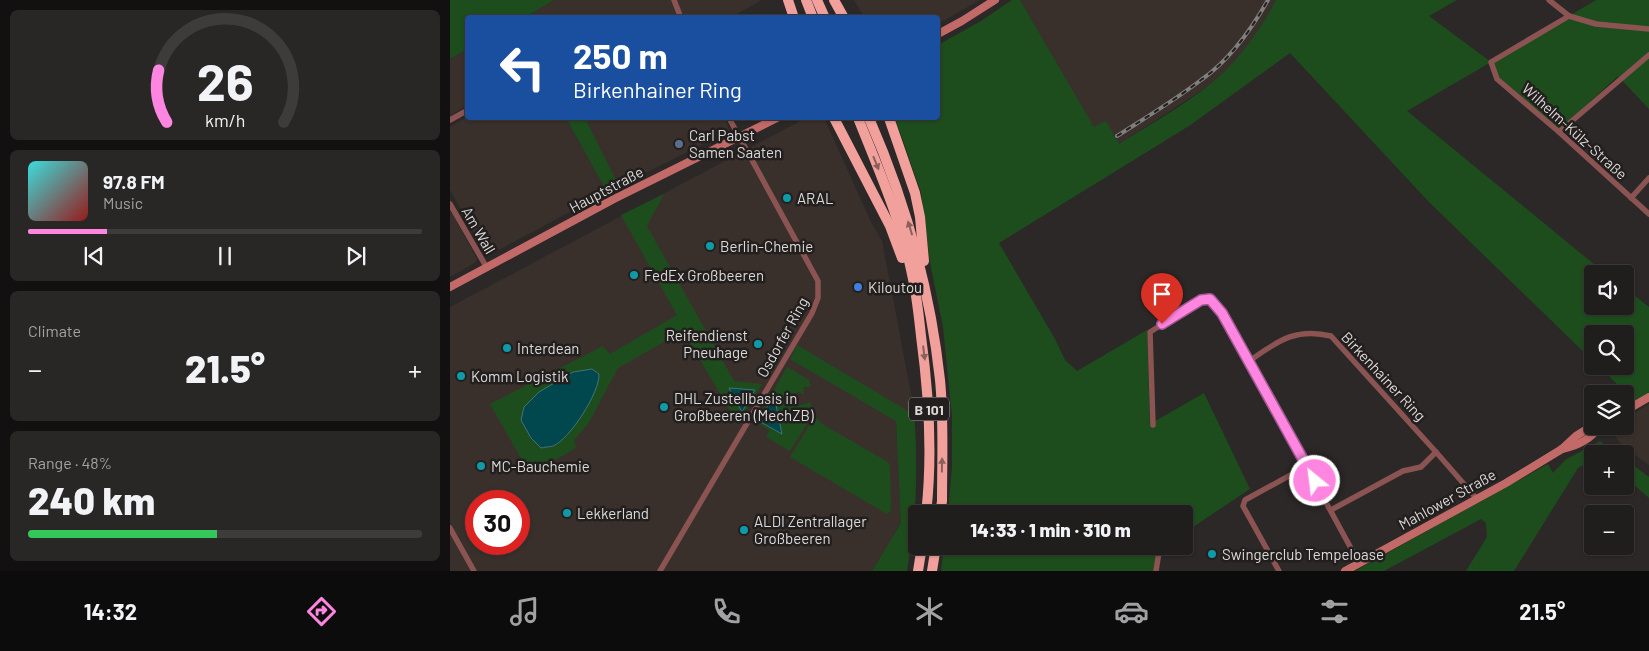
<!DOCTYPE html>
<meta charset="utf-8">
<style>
:root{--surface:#201e1d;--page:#282726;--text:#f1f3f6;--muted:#a2a2a4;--line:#3d3c3b;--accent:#fe86e0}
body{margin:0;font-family:Barlow,sans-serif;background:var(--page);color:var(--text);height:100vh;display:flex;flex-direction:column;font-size:19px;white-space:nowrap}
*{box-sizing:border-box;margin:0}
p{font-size:16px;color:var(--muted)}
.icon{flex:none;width:28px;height:28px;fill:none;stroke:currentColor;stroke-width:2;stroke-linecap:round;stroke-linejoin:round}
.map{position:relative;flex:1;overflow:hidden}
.panel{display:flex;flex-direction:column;gap:10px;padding:10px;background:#121010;width:450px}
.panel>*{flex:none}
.banner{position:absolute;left:15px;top:15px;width:475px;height:105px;border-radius:5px;box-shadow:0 1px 4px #0004,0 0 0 1px var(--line);background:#1a4fa0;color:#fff;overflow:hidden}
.tools{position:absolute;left:1134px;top:265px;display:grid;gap:10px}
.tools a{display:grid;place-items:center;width:50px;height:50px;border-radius:5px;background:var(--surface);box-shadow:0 1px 4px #0004,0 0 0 1px var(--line);font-size:25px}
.speed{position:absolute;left:15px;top:490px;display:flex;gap:10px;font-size:25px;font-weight:700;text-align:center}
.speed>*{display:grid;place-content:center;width:65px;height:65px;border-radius:50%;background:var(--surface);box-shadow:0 1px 4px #0004,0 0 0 1px var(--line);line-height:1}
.speed .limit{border:8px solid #d22;background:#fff;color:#111}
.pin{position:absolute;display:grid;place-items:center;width:42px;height:42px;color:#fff;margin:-51px -21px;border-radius:50% 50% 50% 0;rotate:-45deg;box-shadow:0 0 5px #0007}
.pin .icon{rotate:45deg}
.me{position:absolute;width:55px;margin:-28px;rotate:331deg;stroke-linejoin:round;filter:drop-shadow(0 0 4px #0008)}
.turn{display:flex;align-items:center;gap:18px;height:105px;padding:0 25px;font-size:22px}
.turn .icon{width:65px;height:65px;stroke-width:2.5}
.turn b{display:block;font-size:35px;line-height:42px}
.big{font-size:38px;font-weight:800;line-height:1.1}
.panel .widget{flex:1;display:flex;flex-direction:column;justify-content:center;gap:8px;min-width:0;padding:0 18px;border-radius:8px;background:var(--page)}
.panel .dial{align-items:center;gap:0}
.dial svg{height:130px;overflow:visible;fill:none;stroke:var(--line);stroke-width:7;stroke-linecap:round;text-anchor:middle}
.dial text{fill:var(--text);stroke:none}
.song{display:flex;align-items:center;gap:15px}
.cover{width:60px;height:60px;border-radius:8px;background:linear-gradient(135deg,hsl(180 70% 55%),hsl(0 70% 35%))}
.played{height:5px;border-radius:2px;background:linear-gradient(90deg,var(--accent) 20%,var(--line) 20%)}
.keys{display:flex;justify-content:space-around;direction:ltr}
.heat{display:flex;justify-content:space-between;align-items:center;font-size:28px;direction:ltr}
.charge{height:8px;border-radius:4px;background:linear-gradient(90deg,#34c759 48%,var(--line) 0)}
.trip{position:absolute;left:458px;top:505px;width:285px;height:50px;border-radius:5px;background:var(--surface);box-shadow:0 1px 4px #0004,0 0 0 1px var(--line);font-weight:800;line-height:50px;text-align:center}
.tabs{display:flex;height:80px;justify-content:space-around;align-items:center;background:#0d0c0c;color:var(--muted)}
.tabs .icon{width:35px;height:35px}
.tabs .active{color:var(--accent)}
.tabs b{font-size:22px;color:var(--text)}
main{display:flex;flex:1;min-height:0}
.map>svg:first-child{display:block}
.built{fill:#39302c;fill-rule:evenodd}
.green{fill:#1e4d1d}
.water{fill:#00474e;stroke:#427378}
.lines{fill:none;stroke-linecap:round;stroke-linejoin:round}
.street{stroke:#8b5452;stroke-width:5.5}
.secondary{stroke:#c26a68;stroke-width:8}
.highway{stroke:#f2a09c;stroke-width:10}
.rail-casing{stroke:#817f7e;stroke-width:4}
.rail{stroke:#221f1e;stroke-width:2;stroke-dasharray:5.5;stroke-linecap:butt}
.oneway{fill:#8a605d}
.route-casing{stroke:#a55792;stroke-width:12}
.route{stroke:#fe86e0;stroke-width:9}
.service-dot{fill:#5c6f8a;stroke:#221f1e;stroke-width:2}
.culture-dot{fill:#0f9aa8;stroke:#221f1e;stroke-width:2}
.shop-dot{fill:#3f7fe0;stroke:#221f1e;stroke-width:2}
.labels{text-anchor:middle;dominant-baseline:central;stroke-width:5;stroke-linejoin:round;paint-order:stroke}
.shield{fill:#221f1e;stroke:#a4a2a1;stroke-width:1}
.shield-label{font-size:14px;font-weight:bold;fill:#dcdad9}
.street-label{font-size:15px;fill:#dcdad9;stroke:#221f1e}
.poi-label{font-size:15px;fill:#dcdad9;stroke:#221f1e;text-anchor:start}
</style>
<main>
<section class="panel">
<div class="widget dial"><svg viewBox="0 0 100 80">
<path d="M14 69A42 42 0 1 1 86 69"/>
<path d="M14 69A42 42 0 0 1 9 37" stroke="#fe86e0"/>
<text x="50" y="56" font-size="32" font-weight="700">26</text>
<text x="50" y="72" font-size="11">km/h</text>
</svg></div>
<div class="widget">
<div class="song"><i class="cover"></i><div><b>97.8 FM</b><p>Music</p></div></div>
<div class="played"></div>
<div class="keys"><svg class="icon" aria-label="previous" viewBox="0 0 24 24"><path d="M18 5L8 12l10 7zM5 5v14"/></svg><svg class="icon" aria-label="pause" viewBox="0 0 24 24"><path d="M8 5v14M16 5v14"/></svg><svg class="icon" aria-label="next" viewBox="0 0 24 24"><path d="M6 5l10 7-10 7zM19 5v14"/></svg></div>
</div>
<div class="widget"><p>Climate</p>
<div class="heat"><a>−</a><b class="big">21.5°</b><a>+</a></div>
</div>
<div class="widget"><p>Range · 48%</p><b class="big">240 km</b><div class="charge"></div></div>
</section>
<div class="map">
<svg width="1199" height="571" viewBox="0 0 1199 571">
<rect width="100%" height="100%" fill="#2b2827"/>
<g class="built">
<polygon points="104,0 312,0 282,17 80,18 79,15"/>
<polygon points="404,0 530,0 488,24 488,18 414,17"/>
<polygon points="570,0 826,0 805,36 786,60 772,74 754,89 669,144 644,128"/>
<polygon points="17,49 17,105 0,116 0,59"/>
<polygon points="17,117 116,118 157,192 43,253 37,253 34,251 0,190 0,127"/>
<polygon points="135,118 274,118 280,131 169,186"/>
<path d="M352,120h23l46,102 11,19 32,168 -18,12 5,102 -29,48h-422v-264zM26,501h43v43h-43z"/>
<polygon points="0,210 27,259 26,262 0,277"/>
<polygon points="1199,404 1199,465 1173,446 1159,429 1164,426 1175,426 1175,419"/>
</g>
<g class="green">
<polygon points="0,0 104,0 79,15 80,17 18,18 17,49 0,59"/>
<path d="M562,0h8l74,127 12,-6 13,23c28,-18 59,-35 85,-55 31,-23 54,-55 72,-89h181l-28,16 62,46 105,-62h53v109l-31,-33 -59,54 -60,-53 -8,-15 -84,49 199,163h-14v32h33v-18l24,19v85l-24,15 1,-14 -27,-27h26v-32h-33v26l-163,-158 -139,-149 -101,73 -190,117 56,96 10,21 12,11 70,-41 3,94 54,-31 46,96 -66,44v-19h-236l4,-47v-51l-9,-89 -13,-65 -9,-70 -26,-74h43v-73l43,-24z"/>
<polygon points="116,118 135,118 169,186 157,192"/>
<polygon points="214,194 197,226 284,381 312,384 288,424 233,331 168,368 138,424 124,440 126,448 80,474 40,404 153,346 160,354 227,315 171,215"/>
<path d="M347,345l111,66 6,-2c4,55 3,107 -7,162h-35l29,-48 -5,-102 -106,-62z"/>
<polygon points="337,367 359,380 361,387 353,387 354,395 349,392 345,393 342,397 342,403 348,406 361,402 363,414 340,451 316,437 320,430 307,423 309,421 332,434 324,396 306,422"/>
<polygon points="365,416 372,424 438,462 440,466 441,510 437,514 340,457"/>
<polygon points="1150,441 1167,454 1142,454 1142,460 1128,468 1064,571 1016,571 1037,537 1036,523 1031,519 934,571 905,571 1098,464 1103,473 1115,460"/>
<polygon points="1175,459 1199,477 1199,498 1175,477"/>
<polygon points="494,546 714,546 710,552 706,571 491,571"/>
</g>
<g class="water">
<path d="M142,369l7,5c1,18 -29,65 -46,72 -3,1 -9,1 -12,2l-10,-10 -10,-18 3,-13 15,-15 34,-20z"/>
<polygon points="279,388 305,390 292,412"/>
<polygon points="324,395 332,434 309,421"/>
</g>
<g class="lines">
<g class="street">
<polyline points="224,0 231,18"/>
<polyline points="1099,0 1119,16 1146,24 1199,29"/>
<polyline points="1119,16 1041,62 1047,79 1109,132 1199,214"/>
<polyline points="0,120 18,110"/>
<polyline points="1109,132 1199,55"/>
<polyline points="1181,198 1199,178"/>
<polyline points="0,204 37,268"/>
<path d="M799,361c28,-19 46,-34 82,-25l105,116 41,47"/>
<polyline points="703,425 700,332 751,300 760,299 772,313 799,361 909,563"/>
<polyline points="881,510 953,471 971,467 986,452"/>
<polyline points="0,528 24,571"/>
<polyline points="210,571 362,313 368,298 368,281 279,118"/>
<polyline points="706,571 710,546"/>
<polyline points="829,571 793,506 795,500 857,466"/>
</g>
<g class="secondary">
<polyline points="488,34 512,21 545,0"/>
<polyline points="0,287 164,199 327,118"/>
<polyline points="1175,411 1199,397"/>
<path d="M1112,449c15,-3 29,-10 38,-23"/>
<polyline points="895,571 1056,483 1112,449 1126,436 1142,426"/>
</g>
<g class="highway">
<polyline points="338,0 344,18"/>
<polyline points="356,0 363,18"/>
<polyline points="367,0 375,18"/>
<polyline points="384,0 394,18"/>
<polyline points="384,118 440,226 452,258"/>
<path d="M408,118c21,52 44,105 55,161 4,19 6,38 8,57 8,59 12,118 5,178"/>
<path d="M419,118c37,85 61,169 71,262 4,40 2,80 2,121l-2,13"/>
<polyline points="439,118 465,193 470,217 474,261"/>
<polyline points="468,571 472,546"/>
<polyline points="482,571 486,546"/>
</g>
<defs>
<path id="rail" d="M667,136c28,-18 58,-36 84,-56 29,-20 50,-50 67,-80"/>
</defs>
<use href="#rail" class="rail-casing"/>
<use href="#rail" class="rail"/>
</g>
<defs><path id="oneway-solid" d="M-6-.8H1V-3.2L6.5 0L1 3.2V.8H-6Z" transform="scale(1.25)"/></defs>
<g class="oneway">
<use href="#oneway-solid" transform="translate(426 163) rotate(68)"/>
<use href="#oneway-solid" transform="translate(460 228) rotate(-107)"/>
<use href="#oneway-solid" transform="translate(474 353) rotate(83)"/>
<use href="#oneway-solid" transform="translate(492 465) rotate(-89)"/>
</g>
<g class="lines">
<defs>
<polyline id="route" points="712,324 751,300 760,299 772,313 865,481"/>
</defs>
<use href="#route" class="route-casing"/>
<use href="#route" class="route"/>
</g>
<circle class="service-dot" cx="229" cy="144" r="5"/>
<g class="culture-dot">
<circle cx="337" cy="198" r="5"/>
<circle cx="260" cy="246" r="5"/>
<circle cx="184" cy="275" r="5"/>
<circle cx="308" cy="344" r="5"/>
<circle cx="57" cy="348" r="5"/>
<circle cx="11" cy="376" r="5"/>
<circle cx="214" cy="407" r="5"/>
<circle cx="31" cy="466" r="5"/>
<circle cx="117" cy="513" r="5"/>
<circle cx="294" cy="530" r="5"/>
<circle cx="762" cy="554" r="5"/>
</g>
<circle class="shop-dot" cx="408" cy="287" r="5"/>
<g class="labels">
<rect class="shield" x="459" y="397.5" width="40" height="23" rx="4"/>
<g class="shield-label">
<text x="479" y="409">B 101</text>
</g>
<g class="street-label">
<text transform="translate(1125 131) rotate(42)">Wilhelm-Külz-Straße</text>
<text transform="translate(156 189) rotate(-28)">Hauptstraße</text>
<text transform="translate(29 230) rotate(60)">Am Wall</text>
<text transform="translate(332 337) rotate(-61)">Osdorfer Ring</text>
<text transform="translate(934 376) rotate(47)">Birkenhainer Ring</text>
<text transform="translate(997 499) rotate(-29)">Mahlower Straße</text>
</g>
<g class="poi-label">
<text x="239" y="135">Carl Pabst<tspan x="239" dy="17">Samen Saaten</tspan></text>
<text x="347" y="198">ARAL</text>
<text x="270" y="246">Berlin-Chemie</text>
<text x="194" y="275">FedEx Großbeeren</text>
<text x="418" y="287">Kiloutou</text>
<text x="298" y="335" text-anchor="end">Reifendienst<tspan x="298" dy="17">Pneuhage</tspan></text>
<text x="67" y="348">Interdean</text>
<text x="21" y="376">Komm Logistik</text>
<text x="224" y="398">DHL Zustellbasis in<tspan x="224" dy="17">Großbeeren (MechZB)</tspan></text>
<text x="41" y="466">MC-Bauchemie</text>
<text x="127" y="513">Lekkerland</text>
<text x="304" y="521">ALDI Zentrallager<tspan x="304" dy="17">Großbeeren</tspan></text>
<text x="772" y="554">Swingerclub Tempeloase</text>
</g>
</g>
</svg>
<div class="tools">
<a><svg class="icon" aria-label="sound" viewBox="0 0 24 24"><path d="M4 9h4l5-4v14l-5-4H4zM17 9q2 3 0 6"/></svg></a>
<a><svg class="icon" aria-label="search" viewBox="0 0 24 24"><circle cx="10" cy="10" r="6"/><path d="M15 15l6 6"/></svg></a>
<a><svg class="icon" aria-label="layers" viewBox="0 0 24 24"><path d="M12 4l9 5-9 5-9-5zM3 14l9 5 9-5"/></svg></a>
<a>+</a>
<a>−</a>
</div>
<div class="speed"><div class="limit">30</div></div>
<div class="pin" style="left:712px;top:324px;background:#d93025"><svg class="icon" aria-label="arrive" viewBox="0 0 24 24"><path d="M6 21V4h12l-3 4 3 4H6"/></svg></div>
<svg class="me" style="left:865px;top:481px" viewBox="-20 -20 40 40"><circle r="17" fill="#fe86e0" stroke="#fff" stroke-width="3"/><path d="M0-11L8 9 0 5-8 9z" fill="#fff"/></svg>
<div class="trip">14:33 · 1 min · 310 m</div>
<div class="banner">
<div class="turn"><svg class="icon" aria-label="left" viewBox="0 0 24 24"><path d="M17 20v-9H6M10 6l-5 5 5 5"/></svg><div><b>250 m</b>Birkenhainer Ring</div></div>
</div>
</div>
</main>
<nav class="tabs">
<b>14:32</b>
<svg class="icon active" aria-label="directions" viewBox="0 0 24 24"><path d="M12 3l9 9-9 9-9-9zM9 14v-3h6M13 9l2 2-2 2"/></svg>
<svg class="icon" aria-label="music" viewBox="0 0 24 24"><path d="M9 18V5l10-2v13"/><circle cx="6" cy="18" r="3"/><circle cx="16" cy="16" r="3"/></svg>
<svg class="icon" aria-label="phone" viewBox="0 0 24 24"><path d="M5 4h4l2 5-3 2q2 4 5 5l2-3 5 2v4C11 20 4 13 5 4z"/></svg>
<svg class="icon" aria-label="climate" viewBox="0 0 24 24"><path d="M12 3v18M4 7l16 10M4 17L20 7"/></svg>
<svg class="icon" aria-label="car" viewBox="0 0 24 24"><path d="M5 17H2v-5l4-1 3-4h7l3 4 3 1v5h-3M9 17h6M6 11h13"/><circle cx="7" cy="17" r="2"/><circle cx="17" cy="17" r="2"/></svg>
<svg class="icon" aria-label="filters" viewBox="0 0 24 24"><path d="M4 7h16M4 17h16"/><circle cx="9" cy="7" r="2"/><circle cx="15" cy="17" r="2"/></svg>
<b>21.5°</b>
</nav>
